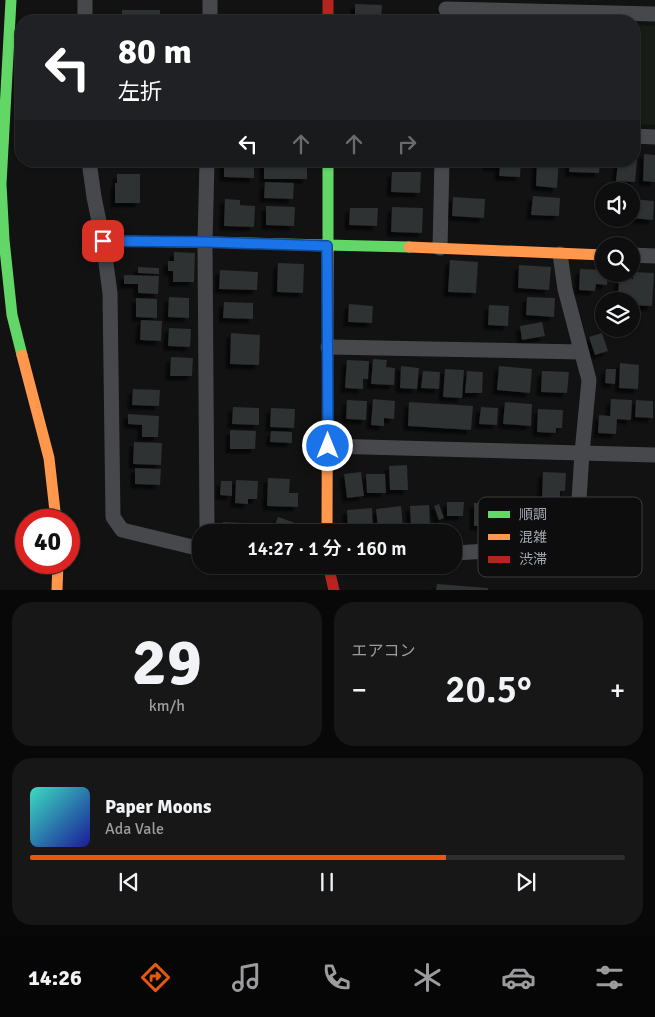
<!DOCTYPE html>
<html lang="ja">
<meta charset="utf-8">
<style>
:root{--surface:#0e0e0e;--page:#171717;--text:#f1f3f6;--muted:#9b9c9e;--line:#2e2e2e;--accent:#ea580c}
body{margin:0;font-family:Signika,"Noto Sans JP",sans-serif;background:var(--page);color:var(--text);height:100vh;display:flex;flex-direction:column;font-size:19px;white-space:nowrap}
*{box-sizing:border-box;margin:0}
p{font-size:16px;color:var(--muted)}
.icon{flex:none;width:28px;height:28px;fill:none;stroke:currentColor;stroke-width:2;stroke-linecap:round;stroke-linejoin:round}
.map{position:relative;height:590px;overflow:hidden}
.side{display:flex;flex-direction:column;gap:12px;padding:12px;background:#080808;flex:1}
.side>*{flex:none}
.banner{position:absolute;left:15px;top:15px;width:625px;height:152px;border-radius:20px;box-shadow:0 1px 4px #0004,0 0 0 1px var(--line);background:#202124;color:#fff;overflow:hidden}
.tools{position:absolute;left:595px;top:182px;display:grid;gap:10px}
.tools a{display:grid;place-items:center;width:45px;height:45px;border-radius:50%;background:var(--surface);box-shadow:0 1px 4px #0004,0 0 0 1px var(--line);font-size:25px}
.speed{position:absolute;left:15px;top:509px;display:flex;gap:10px;font-size:25px;font-weight:700;text-align:center}
.speed>*{display:grid;place-content:center;width:65px;height:65px;border-radius:50%;background:var(--surface);box-shadow:0 1px 4px #0004,0 0 0 1px var(--line);line-height:1}
.speed .limit{border:8px solid #d22;background:#fff;color:#111}
.pin{position:absolute;display:grid;place-items:center;width:42px;height:42px;color:#fff;margin:-21px;border-radius:10px;box-shadow:0 2px 8px #0006}
.me{position:absolute;width:55px;margin:-28px;rotate:0deg;stroke-linejoin:round;filter:drop-shadow(0 0 4px #0008)}
.turn{display:flex;align-items:center;gap:18px;height:105px;padding:0 20px;font-size:22px}
.turn .icon{width:65px;height:65px;stroke-width:2.5}
.turn b{display:block;font-size:35px;line-height:42px}
.lanes{display:flex;align-items:center;height:48px;padding:0 20px;background:#0003;justify-content:center;gap:25px;direction:ltr}
.lanes .off{opacity:.35}
.big{font-size:38px;font-weight:600;line-height:1.1}
.side .card{flex:1;display:flex;flex-direction:column;justify-content:center;gap:8px;min-width:0;padding:0 18px;border-radius:20px;background:var(--page)}
.side .dial{align-items:center;gap:0}
.dial b{font-size:65px;line-height:1}
.song{display:flex;align-items:center;gap:15px}
.cover{width:60px;height:60px;border-radius:8px;background:linear-gradient(135deg,hsl(170 70% 55%),hsl(240 70% 35%))}
.played{height:5px;border-radius:2px;background:linear-gradient(90deg,var(--accent) 70%,var(--line) 70%)}
.keys{display:flex;justify-content:space-around;direction:ltr}
.heat{display:flex;justify-content:space-between;align-items:center;font-size:28px;direction:ltr}
.side .tiles{flex:1;display:grid;gap:12px;grid-template-columns:1fr 1fr}
.card:last-child{grid-column:span 2}
.trip{position:absolute;left:192px;top:524px;width:270px;height:50px;border-radius:20px;background:var(--surface);box-shadow:0 1px 4px #0004,0 0 0 1px var(--line);font-weight:600;line-height:50px;text-align:center}
.tabs{display:flex;height:80px;justify-content:space-around;align-items:center;background:#060606;color:var(--muted)}
.tabs .icon{width:35px;height:35px}
.tabs .on{color:var(--accent)}
.tabs b{font-size:22px;color:var(--text)}
.map>svg:first-child{display:block}
.green{fill:#171c17}
.building{fill:#2f3033;filter:url(#shadow)}
.lines{fill:none;stroke-linecap:round;stroke-linejoin:round}
.street{stroke:#47484c;stroke-width:15}
.fast{stroke:#63d668;stroke-width:11}
.slow{stroke:#ff974d;stroke-width:11}
.jam{stroke:#b3261e;stroke-width:11}
.route-casing{stroke:#114b97;stroke-width:12}
.route{stroke:#1a73e8;stroke-width:9}
.key{fill:#0d0d0e;stroke:#3a3c40;stroke-width:1}
.key-label{font-size:14px;fill:#a2a9b5}
</style>
<div class="map">
<svg width="655" height="590" viewBox="0 0 655 590">
<defs>
<filter id="shadow"><feDropShadow dx="-4.5" dy="4.5" stdDeviation="1" flood-color="#0009"/></filter>
</defs>
<rect width="100%" height="100%" fill="#121213"/>
<polygon class="green" points="634,25 655,26 655,125 634,124"/>
<g class="building">
<polygon points="355,4 382,5 381,21 355,21"/>
<rect x="122" y="10" width="38" height="11"/>
<polygon points="644,154 655,155 655,182 643,181"/>
<polygon points="634,160 637,160 635,182 616,181 618,161 634,161"/>
<polygon points="224,161 254,161 254,178 224,177"/>
<rect x="264" y="161" width="43" height="18"/>
<polygon points="487,161 521,161 520,177 499,176 500,167 487,166"/>
<polygon points="537,161 559,161 557,188 536,186"/>
<polygon points="570,161 600,161 599,173 569,172"/>
<polygon points="392,172 421,172 420,193 391,192"/>
<polygon points="117,174 140,174 140,203 115,203 115,183 117,183"/>
<polygon points="265,182 294,183 293,199 264,198"/>
<polygon points="533,196 560,198 559,216 531,215"/>
<polygon points="453,197 485,199 484,218 452,216"/>
<polygon points="225,199 240,200 240,205 255,206 254,227 224,226"/>
<polygon points="632,199 654,201 653,220 631,218"/>
<polygon points="266,206 295,207 294,226 266,225"/>
<polygon points="392,207 423,208 422,233 391,232"/>
<polygon points="350,208 378,208 377,226 349,225"/>
<polygon points="174,252 195,253 194,282 173,282 173,271 168,271 168,261 174,261"/>
<polygon points="450,260 478,262 476,293 448,292"/>
<polygon points="278,263 304,264 303,293 277,292"/>
<polygon points="519,265 551,267 549,290 518,288"/>
<polygon points="138,267 159,268 159,274 138,273"/>
<polygon points="580,269 604,270 604,274 608,274 607,285 596,284 595,291 579,290"/>
<polygon points="220,270 258,272 257,290 219,289"/>
<polygon points="633,272 654,273 652,306 631,305 631,301 618,301 619,278 633,279"/>
<polygon points="124,275 159,276 158,294 138,293 138,284 124,284"/>
<polygon points="169,297 189,298 189,318 168,317"/>
<polygon points="527,297 555,298 554,317 526,315"/>
<polygon points="136,298 157,299 157,318 136,317"/>
<polygon points="224,302 253,303 253,319 223,318"/>
<polygon points="349,304 373,306 372,323 348,322"/>
<polygon points="489,305 509,306 508,326 488,325"/>
<polygon points="141,320 162,321 161,341 140,340"/>
<polygon points="542,322 545,336 522,340 520,326"/>
<polygon points="169,328 191,329 190,347 168,346"/>
<polygon points="231,333 260,335 259,365 230,364"/>
<polygon points="602,333 608,351 595,355 589,337"/>
<polygon points="171,357 193,358 192,376 170,376"/>
<polygon points="373,359 387,360 386,367 395,368 394,385 371,384"/>
<polygon points="347,360 369,361 368,379 363,379 363,389 345,388"/>
<polygon points="620,363 639,365 638,389 619,388"/>
<polygon points="401,366 419,368 417,389 400,388"/>
<polygon points="499,366 532,369 530,393 497,390"/>
<polygon points="445,369 464,370 462,398 443,397"/>
<polygon points="606,369 616,369 615,384 605,383"/>
<polygon points="423,371 440,372 439,389 421,388"/>
<polygon points="467,371 483,372 482,393 465,393"/>
<polygon points="542,371 569,372 567,393 541,392"/>
<polygon points="133,389 160,390 159,406 132,405"/>
<polygon points="373,399 395,401 394,419 384,418 384,426 371,425"/>
<polygon points="611,399 632,400 631,420 617,419 616,434 598,433 599,415 610,416"/>
<polygon points="347,400 367,401 366,420 346,419"/>
<polygon points="636,400 653,401 653,418 635,417"/>
<polygon points="409,402 473,406 471,430 408,426"/>
<polygon points="505,402 532,404 531,426 503,424"/>
<polygon points="233,407 259,408 259,425 232,424"/>
<polygon points="481,407 498,408 497,425 479,424"/>
<polygon points="271,408 295,409 294,428 270,427"/>
<polygon points="538,409 563,410 562,428 556,428 556,433 537,432"/>
<polygon points="128,414 159,416 158,437 142,437 142,425 128,424"/>
<polygon points="230,430 256,431 255,449 230,449"/>
<polygon points="271,431 292,432 292,443 270,442"/>
<polygon points="134,442 162,443 161,465 133,464"/>
<polygon points="407,465 408,490 390,490 389,466"/>
<polygon points="135,468 161,469 160,485 135,484"/>
<polygon points="361,472 364,496 347,498 344,474"/>
<polygon points="543,472 566,473 565,491 560,491 560,499 542,498"/>
<polygon points="366,474 385,474 386,493 367,493"/>
<polygon points="268,478 290,479 289,493 298,493 298,507 267,506"/>
<polygon points="236,480 258,481 257,499 248,499 248,504 235,503"/>
<polygon points="221,481 232,481 232,496 220,495"/>
<polygon points="447,502 464,502 463,516 447,516"/>
<polygon points="474,503 505,503 505,527 474,526"/>
<polygon points="439,504 444,518 439,520 434,506"/>
<polygon points="429,505 430,525 411,526 410,506"/>
<polygon points="401,506 403,527 378,529 376,509"/>
<polygon points="372,508 373,532 348,532 347,510"/>
<polygon points="278,517 301,525 299,532 278,532 279,530 274,528"/>
<polygon points="223,522 245,523 245,532 222,532"/>
<polygon points="437,584 488,588 488,590 436,590"/>
</g>
<g class="lines">
<g class="street">
<polyline points="446,9 655,14"/>
<polyline points="85,21 85,0"/>
<polyline points="210,21 210,0"/>
<polyline points="634,136 655,137"/>
<polyline points="89,161 94,197 103,241 110,293 113,517 122,530 201,549"/>
<polyline points="440,248 442,161"/>
<polyline points="631,255 655,256"/>
<polyline points="328,347 581,352"/>
<polyline points="328,446 655,455"/>
<polyline points="207,532 205,242 207,161"/>
<polyline points="454,553 576,546 582,453 589,380 565,289 560,254"/>
</g>
<g class="fast">
<polyline points="11,0 1,184 4,240 12,315 22,355"/>
<polyline points="103,241 205,242 409,247"/>
<polyline points="328,250 328,161"/>
</g>
<g class="slow">
<polyline points="409,247 604,255"/>
<polyline points="22,355 49,458 56,520"/>
<polyline points="327,532 328,250"/>
<polyline points="57,590 58,562"/>
</g>
<g class="jam">
<polyline points="328,0 328,21"/>
<polyline points="328,565 334,590"/>
</g>
</g>
<g class="lines">
<defs>
<polyline id="route" points="103,241 206,242 327,246 328,446"/>
</defs>
<use href="#route" class="route-casing"/>
<use href="#route" class="route"/>
</g>
<rect x="478" y="497" width="164" height="80" rx="8" class="key"/>
<rect x="488" y="511" width="22" height="7" fill="#63d668"/>
<rect x="488" y="534" width="22" height="6" fill="#ff974d"/>
<rect x="488" y="556" width="22" height="7" fill="#b3261e"/>
<g class="key-label">
<text x="519" y="519">順調</text>
<text x="519" y="542">混雑</text>
<text x="519" y="564">渋滞</text>
</g>
</svg>
<div class="tools">
<a><svg class="icon" aria-label="sound" viewBox="0 0 24 24"><path d="M4 9h4l5-4v14l-5-4H4zM17 9q2 3 0 6"/></svg></a>
<a><svg class="icon" aria-label="search" viewBox="0 0 24 24"><circle cx="10" cy="10" r="6"/><path d="M15 15l6 6"/></svg></a>
<a><svg class="icon" aria-label="layers" viewBox="0 0 24 24"><path d="M12 4l9 5-9 5-9-5zM3 14l9 5 9-5"/></svg></a>
</div>
<div class="speed"><div class="limit">40</div></div>
<div class="pin" style="left:103px;top:241px;background:#d93025"><svg class="icon" aria-label="arrive" viewBox="0 0 24 24"><path d="M6 21V4h12l-3 4 3 4H6"/></svg></div>
<svg class="me" style="left:328px;top:446px" viewBox="-20 -20 40 40"><circle r="17" fill="#1a73e8" stroke="#fff" stroke-width="3"/><path d="M0-11L8 9 0 5-8 9z" fill="#fff"/></svg>
<div class="trip">14:27 · 1 分 · 160 m</div>
<div class="banner">
<div class="turn"><svg class="icon" aria-label="left" viewBox="0 0 24 24"><path d="M17 20v-9H6M10 6l-5 5 5 5"/></svg><div><b>80 m</b>左折</div></div>
<div class="lanes"><svg class="icon" aria-label="left" viewBox="0 0 24 24"><path d="M17 20v-9H6M10 6l-5 5 5 5"/></svg><svg class="icon off" aria-label="ahead" viewBox="0 0 24 24"><path d="M12 20V5M6 11l6-6 6 6"/></svg><svg class="icon off" aria-label="ahead" viewBox="0 0 24 24"><path d="M12 20V5M6 11l6-6 6 6"/></svg><svg class="icon off" aria-label="right" viewBox="0 0 24 24"><path d="M7 20v-9h11M14 6l5 5-5 5"/></svg></div>
</div>
</div>
<section class="side">
<div class="tiles">
<div class="card dial"><b>29</b><p>km/h</p></div>
<div class="card"><p>エアコン</p>
<div class="heat"><a>−</a><b class="big">20.5°</b><a>+</a></div>
</div>
<div class="card">
<div class="song"><i class="cover"></i><div><b>Paper Moons</b><p>Ada Vale</p></div></div>
<div class="played"></div>
<div class="keys"><svg class="icon" aria-label="previous" viewBox="0 0 24 24"><path d="M18 5L8 12l10 7zM5 5v14"/></svg><svg class="icon" aria-label="pause" viewBox="0 0 24 24"><path d="M8 5v14M16 5v14"/></svg><svg class="icon" aria-label="next" viewBox="0 0 24 24"><path d="M6 5l10 7-10 7zM19 5v14"/></svg></div>
</div>
</div>
</section>
<nav class="tabs">
<b>14:26</b>
<svg class="icon on" aria-label="directions" viewBox="0 0 24 24"><path d="M12 3l9 9-9 9-9-9zM9 14v-3h6M13 9l2 2-2 2"/></svg>
<svg class="icon" aria-label="music" viewBox="0 0 24 24"><path d="M9 18V5l10-2v13"/><circle cx="6" cy="18" r="3"/><circle cx="16" cy="16" r="3"/></svg>
<svg class="icon" aria-label="phone" viewBox="0 0 24 24"><path d="M5 4h4l2 5-3 2q2 4 5 5l2-3 5 2v4C11 20 4 13 5 4z"/></svg>
<svg class="icon" aria-label="climate" viewBox="0 0 24 24"><path d="M12 3v18M4 7l16 10M4 17L20 7"/></svg>
<svg class="icon" aria-label="car" viewBox="0 0 24 24"><path d="M5 17H2v-5l4-1 3-4h7l3 4 3 1v5h-3M9 17h6M6 11h13"/><circle cx="7" cy="17" r="2"/><circle cx="17" cy="17" r="2"/></svg>
<svg class="icon" aria-label="filters" viewBox="0 0 24 24"><path d="M4 7h16M4 17h16"/><circle cx="9" cy="7" r="2"/><circle cx="15" cy="17" r="2"/></svg>
</nav>
